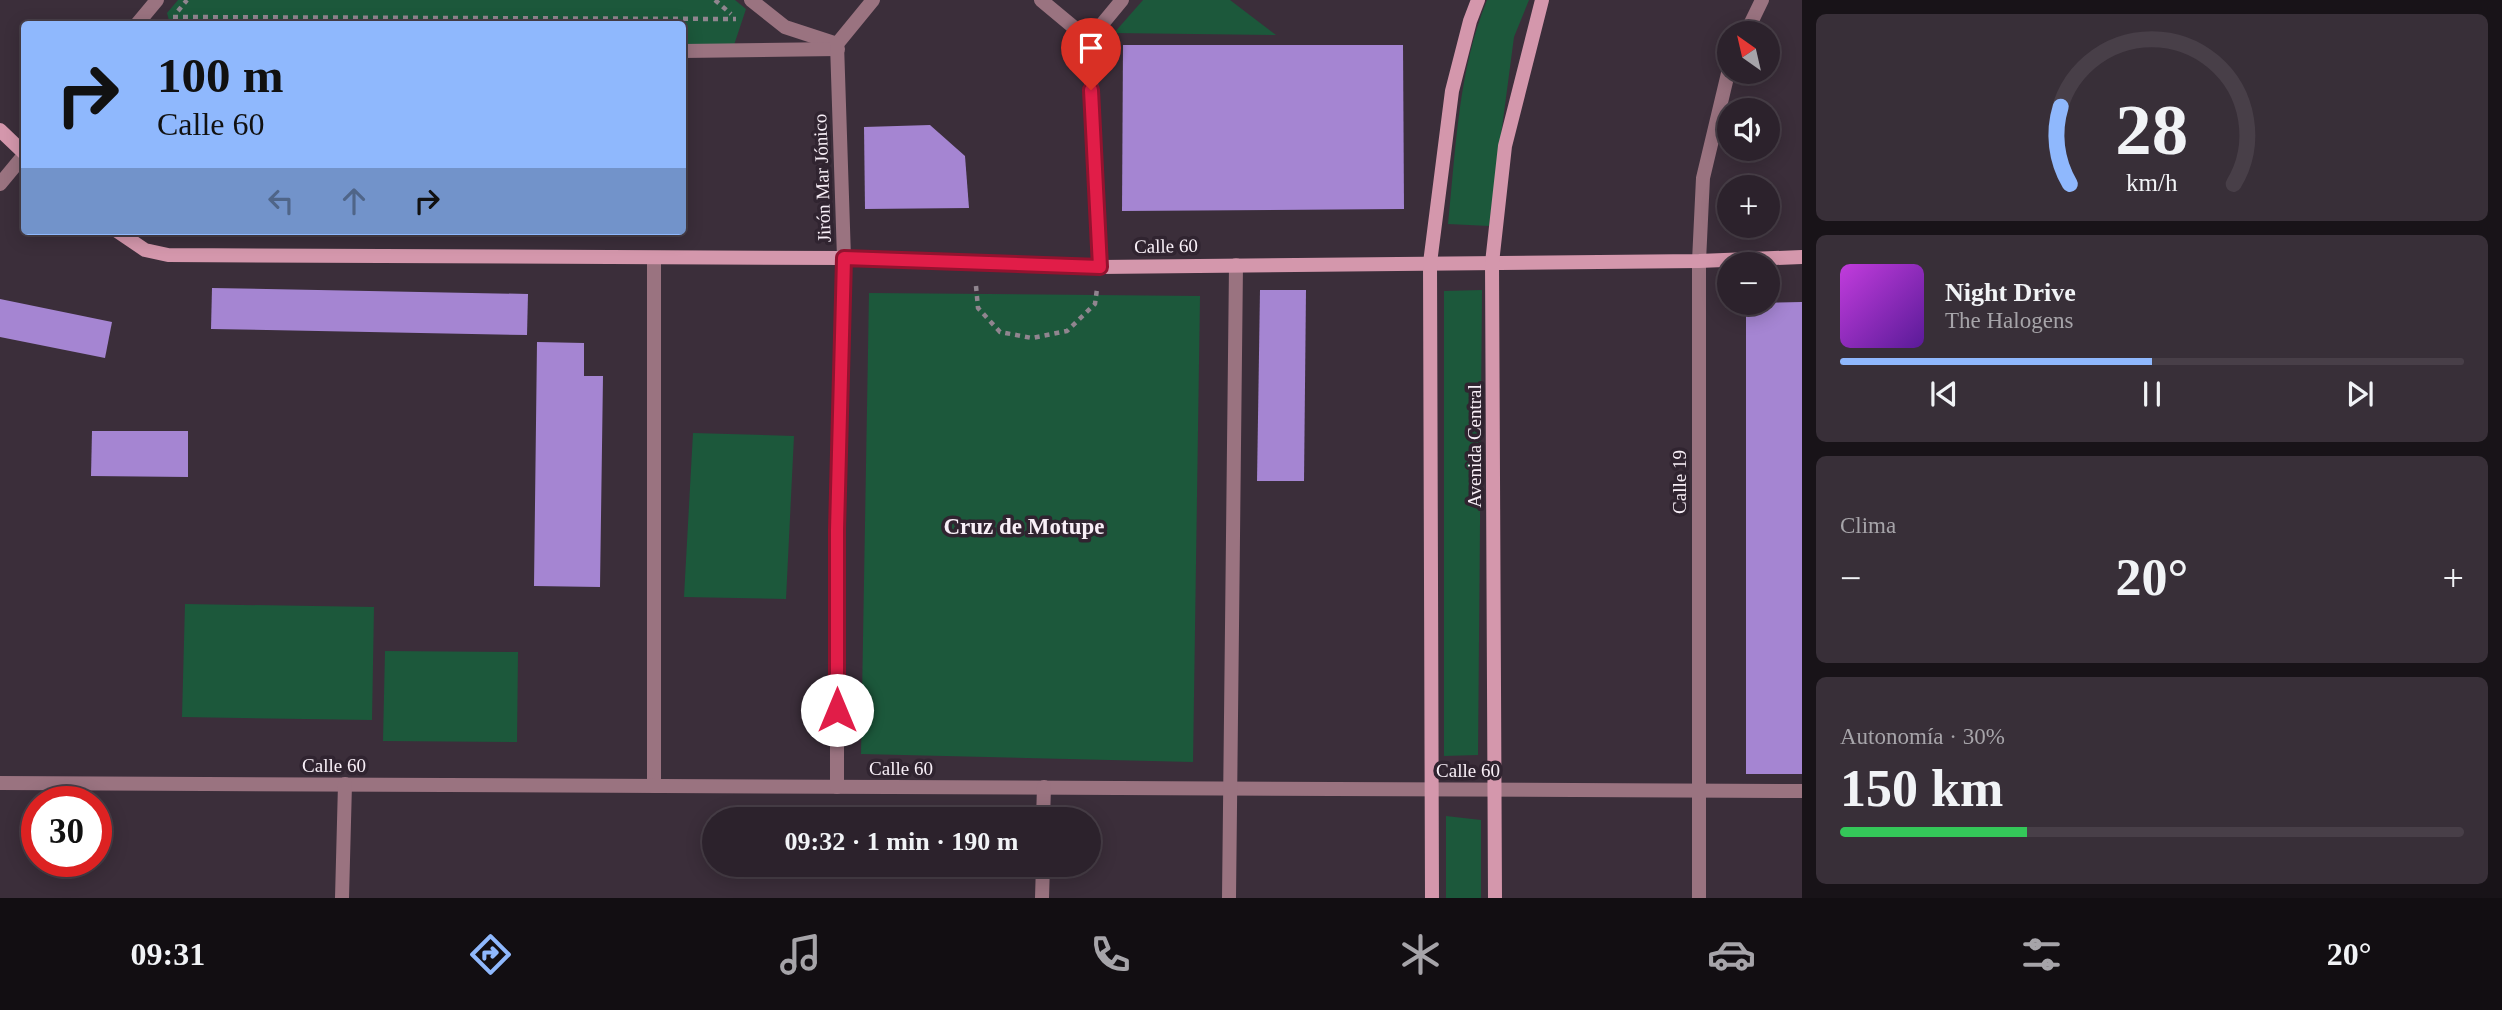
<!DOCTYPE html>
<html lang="es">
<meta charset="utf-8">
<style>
:root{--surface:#2c222c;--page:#382f38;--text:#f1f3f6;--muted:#a6a4a9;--line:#483f48;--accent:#8fb8fd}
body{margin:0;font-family:"Times New Roman",serif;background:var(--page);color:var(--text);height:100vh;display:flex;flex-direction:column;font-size:26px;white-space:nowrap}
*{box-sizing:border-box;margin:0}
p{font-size:23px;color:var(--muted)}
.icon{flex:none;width:38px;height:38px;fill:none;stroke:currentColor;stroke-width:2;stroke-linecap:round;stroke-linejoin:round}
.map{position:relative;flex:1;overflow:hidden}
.details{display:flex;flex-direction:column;gap:14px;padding:14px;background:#181318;width:700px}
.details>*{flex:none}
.banner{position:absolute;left:21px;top:21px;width:665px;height:214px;border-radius:7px;box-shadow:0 4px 18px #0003,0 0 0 2px var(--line);background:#8fb8fd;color:#111;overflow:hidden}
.needle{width:46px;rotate:326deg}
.buttons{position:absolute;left:1717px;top:21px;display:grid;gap:14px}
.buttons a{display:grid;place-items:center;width:63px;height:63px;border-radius:50%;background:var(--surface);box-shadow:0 4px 18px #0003,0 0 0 2px var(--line);font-size:35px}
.speed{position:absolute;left:21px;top:786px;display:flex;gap:14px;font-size:35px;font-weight:700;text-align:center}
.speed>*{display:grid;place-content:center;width:91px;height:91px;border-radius:50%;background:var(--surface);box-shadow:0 4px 18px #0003,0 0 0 2px var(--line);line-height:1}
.speed .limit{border:10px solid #d22;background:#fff;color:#111}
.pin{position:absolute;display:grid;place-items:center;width:60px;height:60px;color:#fff;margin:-72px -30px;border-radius:50% 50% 50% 0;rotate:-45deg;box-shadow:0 0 7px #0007}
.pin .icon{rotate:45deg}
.me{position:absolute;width:77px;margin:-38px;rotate:0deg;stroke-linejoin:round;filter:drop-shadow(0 0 5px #0008)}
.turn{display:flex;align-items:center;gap:24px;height:147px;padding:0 21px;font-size:32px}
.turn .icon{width:91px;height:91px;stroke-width:2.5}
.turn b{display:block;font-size:49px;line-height:60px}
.lanes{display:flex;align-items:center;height:66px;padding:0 21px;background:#0003;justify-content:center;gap:35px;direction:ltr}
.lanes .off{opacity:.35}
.big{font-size:52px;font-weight:700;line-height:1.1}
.details .card{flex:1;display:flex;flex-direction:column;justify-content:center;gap:10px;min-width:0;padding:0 24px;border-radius:10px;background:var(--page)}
.details .dial{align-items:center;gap:0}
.dial svg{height:182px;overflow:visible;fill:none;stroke:var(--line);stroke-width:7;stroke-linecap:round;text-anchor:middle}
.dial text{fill:var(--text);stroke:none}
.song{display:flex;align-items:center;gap:21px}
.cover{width:84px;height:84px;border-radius:10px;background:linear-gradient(135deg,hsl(290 70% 55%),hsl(270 70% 35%))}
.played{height:7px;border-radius:4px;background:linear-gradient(90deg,var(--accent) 50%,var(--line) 50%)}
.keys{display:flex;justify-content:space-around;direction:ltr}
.heat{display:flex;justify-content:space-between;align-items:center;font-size:38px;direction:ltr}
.charge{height:10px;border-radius:5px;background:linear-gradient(90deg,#34c759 30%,var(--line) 0)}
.trip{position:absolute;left:702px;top:807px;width:399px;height:70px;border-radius:35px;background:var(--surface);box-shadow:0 4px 18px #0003,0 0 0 2px var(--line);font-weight:700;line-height:70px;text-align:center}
.tab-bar{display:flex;height:112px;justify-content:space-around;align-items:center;background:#120e12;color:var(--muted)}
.tab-bar .icon{width:49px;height:49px}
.tab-bar .selected{color:var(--accent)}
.tab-bar b{font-size:32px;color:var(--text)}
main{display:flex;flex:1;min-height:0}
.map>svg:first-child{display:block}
.green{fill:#1c583b}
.building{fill:#a585d2}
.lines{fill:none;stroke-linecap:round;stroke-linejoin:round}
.path{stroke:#90858f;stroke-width:4.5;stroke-dasharray:5 5;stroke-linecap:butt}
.lane{stroke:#9a7380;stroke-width:14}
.street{stroke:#9a7380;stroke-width:14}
.secondary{stroke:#d497ac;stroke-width:14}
.route-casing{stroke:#92132f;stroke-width:18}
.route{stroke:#e11d48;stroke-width:12}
.labels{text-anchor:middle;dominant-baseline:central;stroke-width:7;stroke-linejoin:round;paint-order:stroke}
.street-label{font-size:19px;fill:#f8eff7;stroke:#302430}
.quarter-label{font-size:23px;font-weight:bold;fill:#f8eff7;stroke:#302430}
</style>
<main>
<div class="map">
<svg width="1802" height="898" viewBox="0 0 1802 898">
<rect width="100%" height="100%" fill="#3b2e3a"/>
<g class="green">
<polygon points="178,0 735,0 746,9 732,51 683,51 682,24 170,24 167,13"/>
<polygon points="1143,0 1230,0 1276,35 1114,33"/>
<path d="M1487,0h42l-15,37 -25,189 -41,-2c8,-75 10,-153 39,-224z"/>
<polygon points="1482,290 1478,755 1444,756 1444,291"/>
<polygon points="869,293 1200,296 1193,762 861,754"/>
<polygon points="693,433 794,436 786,599 684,597"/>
<polygon points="185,604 374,607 372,720 182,717"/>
<polygon points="385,651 518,652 517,742 383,741"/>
<polygon points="1446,816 1481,820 1481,898 1446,898"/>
</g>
<g class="building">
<polygon points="1123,45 1403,45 1404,209 1122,211"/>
<polygon points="930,125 965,156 969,208 865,209 864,127"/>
<polygon points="212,288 528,294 527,335 211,329"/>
<polygon points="1260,290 1306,290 1304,481 1257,481"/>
<polygon points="0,299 112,322 105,358 0,337"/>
<polygon points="1802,302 1802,774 1746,774 1746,303"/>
<polygon points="537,342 584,343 584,376 603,376 600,587 534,586"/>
<polygon points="92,431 188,431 188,477 91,476"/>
</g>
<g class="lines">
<g class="path">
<polyline points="715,0 731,14"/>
<polyline points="178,11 187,0"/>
<polyline points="173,17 736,19"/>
<polyline points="976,286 978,308 1000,332 1032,338 1067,331 1095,304 1097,289"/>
</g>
<polyline class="lane" points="654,786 654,258"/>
<g class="street">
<polyline points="751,0 785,27 837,44"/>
<polyline points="1041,0 1089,40"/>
<polyline points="137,24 157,0"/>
<polyline points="1746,33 1762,0"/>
<polyline points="682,51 838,49"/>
<polyline points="0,184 24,155"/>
<polyline points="1100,267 1089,40 1122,0"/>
<polyline points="0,783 1802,791"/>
<polyline points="837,787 837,530 844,258 837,44 873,0"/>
<polyline points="1043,819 1044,787"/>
<polyline points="342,898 345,784"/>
<polyline points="1042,898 1043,864"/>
<polyline points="1229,898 1236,265"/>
<polyline points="1699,898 1699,261 1703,178 1729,69"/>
</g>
<g class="secondary">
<polyline points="0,130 24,153"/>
<polyline points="117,231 145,250 168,255 844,258 1100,267 1699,261 1802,257"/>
<polyline points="1432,898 1430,263 1452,91 1470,21 1478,0"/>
<polyline points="1495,898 1492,263 1505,146 1542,0"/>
</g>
</g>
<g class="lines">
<defs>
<polyline id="route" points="837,710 837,530 844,258 1100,267 1091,90"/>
</defs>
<use href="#route" class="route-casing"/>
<use href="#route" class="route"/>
</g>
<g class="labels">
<g class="street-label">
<text transform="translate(822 178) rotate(-92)">Jirón Mar Jónico</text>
<text transform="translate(1166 246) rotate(-1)">Calle 60</text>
<text transform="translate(1474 446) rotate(-90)">Avenida Central</text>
<text transform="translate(1679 482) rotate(-90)">Calle 19</text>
<text x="334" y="765">Calle 60</text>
<text x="901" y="768">Calle 60</text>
<text x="1468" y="770">Calle 60</text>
</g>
<g class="quarter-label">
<text x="1024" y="526">Cruz de Motupe</text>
</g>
</g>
</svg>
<div class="buttons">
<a><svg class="needle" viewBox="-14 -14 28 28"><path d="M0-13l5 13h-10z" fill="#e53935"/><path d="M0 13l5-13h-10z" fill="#a6a4a9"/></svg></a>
<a><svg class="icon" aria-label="sound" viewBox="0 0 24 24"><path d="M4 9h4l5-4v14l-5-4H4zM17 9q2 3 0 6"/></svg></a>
<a>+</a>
<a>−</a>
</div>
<div class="speed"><div class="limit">30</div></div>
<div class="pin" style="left:1091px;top:90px;background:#d93025"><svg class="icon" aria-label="arrive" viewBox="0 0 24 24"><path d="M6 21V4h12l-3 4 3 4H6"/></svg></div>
<svg class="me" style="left:837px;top:710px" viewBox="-20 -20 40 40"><circle r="19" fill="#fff"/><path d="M0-13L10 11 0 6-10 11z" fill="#e11d48"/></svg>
<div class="trip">09:32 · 1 min · 190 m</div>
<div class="banner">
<div class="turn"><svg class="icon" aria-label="right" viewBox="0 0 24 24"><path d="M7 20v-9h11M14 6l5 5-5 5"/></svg><div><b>100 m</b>Calle 60</div></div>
<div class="lanes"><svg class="icon off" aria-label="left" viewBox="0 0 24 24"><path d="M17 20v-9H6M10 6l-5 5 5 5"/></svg><svg class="icon off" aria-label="ahead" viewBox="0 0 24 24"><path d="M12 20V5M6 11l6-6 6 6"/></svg><svg class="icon" aria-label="right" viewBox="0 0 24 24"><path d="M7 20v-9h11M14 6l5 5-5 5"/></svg></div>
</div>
</div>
<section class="details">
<div class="card dial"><svg viewBox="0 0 100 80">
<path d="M14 69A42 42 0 1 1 86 69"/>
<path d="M14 69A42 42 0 0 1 10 35" stroke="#8fb8fd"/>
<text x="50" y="56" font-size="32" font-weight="700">28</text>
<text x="50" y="72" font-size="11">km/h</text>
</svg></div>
<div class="card">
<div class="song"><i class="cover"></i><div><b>Night Drive</b><p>The Halogens</p></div></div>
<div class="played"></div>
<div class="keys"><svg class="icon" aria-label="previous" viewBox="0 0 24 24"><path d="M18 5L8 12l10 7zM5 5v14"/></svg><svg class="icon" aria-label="pause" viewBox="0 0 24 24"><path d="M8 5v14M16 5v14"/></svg><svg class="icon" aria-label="next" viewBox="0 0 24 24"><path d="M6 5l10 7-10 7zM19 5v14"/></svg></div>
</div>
<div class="card"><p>Clima</p>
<div class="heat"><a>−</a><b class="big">20°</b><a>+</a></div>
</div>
<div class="card"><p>Autonomía · 30%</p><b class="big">150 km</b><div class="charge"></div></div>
</section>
</main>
<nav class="tab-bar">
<b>09:31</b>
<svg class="icon selected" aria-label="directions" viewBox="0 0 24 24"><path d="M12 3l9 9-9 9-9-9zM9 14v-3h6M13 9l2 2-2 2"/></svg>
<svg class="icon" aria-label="music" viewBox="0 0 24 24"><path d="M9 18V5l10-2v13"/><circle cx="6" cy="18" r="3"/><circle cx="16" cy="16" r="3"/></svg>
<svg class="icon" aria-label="phone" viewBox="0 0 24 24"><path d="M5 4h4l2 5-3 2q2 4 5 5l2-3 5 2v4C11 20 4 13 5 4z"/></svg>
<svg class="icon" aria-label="climate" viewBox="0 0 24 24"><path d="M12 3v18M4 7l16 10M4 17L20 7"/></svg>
<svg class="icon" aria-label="car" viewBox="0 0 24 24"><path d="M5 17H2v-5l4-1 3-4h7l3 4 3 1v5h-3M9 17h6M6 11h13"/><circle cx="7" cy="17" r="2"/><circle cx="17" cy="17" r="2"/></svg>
<svg class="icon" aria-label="filters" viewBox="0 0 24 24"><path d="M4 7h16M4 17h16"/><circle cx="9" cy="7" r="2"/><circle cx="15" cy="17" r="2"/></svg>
<b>20°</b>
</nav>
